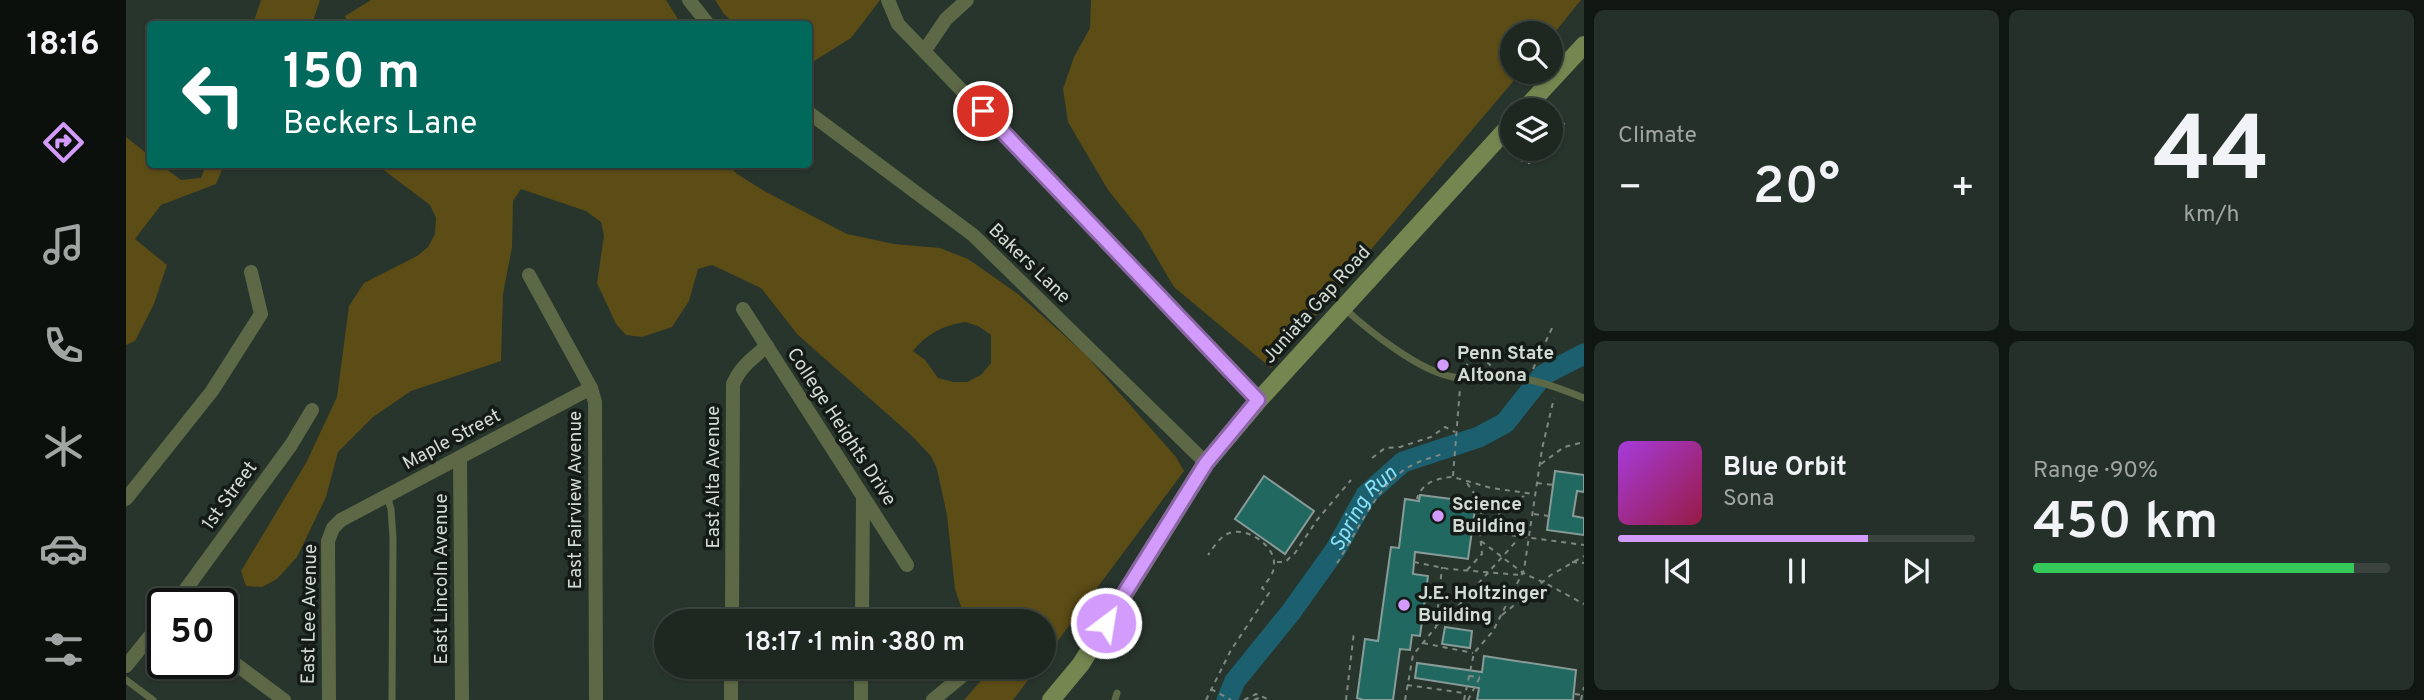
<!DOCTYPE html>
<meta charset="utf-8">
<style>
:root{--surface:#1e2821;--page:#26302a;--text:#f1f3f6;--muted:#a1a6a5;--line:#3c443f;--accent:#d39cfc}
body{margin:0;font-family:Overpass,sans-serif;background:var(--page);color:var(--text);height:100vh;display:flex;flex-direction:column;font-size:26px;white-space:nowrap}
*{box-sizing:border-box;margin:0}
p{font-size:23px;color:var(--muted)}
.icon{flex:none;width:38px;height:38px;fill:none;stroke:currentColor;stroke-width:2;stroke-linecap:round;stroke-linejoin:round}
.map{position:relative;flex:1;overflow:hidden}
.sheet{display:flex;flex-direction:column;gap:10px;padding:10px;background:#101612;width:840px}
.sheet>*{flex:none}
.banner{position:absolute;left:21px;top:21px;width:665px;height:147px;border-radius:7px;box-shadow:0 2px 5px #0004,0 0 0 2px var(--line);background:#00695c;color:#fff;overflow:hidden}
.fabs{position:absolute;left:1374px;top:21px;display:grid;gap:14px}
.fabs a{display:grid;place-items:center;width:63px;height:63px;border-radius:50%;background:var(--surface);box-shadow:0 2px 5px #0004,0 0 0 2px var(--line);font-size:35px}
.speed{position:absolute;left:21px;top:588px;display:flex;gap:14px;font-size:35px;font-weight:700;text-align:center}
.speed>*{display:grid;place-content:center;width:91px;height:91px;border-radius:50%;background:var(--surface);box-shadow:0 2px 5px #0004,0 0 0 2px var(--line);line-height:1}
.speed .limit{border:4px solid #111;border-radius:10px;background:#fff;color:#111}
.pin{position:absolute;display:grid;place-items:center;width:60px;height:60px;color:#fff;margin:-30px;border:4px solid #fff;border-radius:50%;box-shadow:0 2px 7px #0007}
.me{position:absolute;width:77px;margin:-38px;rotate:31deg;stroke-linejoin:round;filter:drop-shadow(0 0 5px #0008)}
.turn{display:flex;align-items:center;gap:24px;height:147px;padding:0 21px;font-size:32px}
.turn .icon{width:91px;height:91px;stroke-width:2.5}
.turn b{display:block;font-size:49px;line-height:60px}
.big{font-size:52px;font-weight:600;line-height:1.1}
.sheet .tile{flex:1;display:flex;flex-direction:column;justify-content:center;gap:10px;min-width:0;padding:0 24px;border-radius:10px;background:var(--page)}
.sheet .dial{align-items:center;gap:0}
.dial b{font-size:91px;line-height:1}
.song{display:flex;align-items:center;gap:21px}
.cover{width:84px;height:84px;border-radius:10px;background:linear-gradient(135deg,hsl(280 70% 55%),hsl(340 70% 35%))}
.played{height:7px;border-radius:4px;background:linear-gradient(90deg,var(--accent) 70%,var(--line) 70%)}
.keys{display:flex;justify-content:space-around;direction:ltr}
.heat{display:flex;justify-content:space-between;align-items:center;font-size:38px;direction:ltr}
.charge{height:10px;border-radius:5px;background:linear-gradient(90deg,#34c759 90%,var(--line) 0)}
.sheet .tiles{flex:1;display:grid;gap:10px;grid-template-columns:repeat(2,1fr)}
.trip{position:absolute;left:528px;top:609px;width:402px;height:70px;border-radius:35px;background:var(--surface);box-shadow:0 2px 5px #0004,0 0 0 2px var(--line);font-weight:600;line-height:70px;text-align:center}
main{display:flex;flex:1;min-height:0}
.menu{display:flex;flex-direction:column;width:126px;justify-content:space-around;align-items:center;background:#0c100d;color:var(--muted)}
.menu .icon{width:49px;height:49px}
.menu .selected{color:var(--accent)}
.menu b{font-size:32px;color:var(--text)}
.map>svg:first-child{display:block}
.green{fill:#5c4c16;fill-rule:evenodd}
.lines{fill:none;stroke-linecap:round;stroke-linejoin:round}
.river{stroke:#1c6070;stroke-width:21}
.building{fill:#216861;stroke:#879b98;stroke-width:2}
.path{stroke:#7d8880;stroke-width:2;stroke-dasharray:5 5;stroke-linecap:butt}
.service{stroke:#5d6846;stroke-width:7}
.minor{stroke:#5d6846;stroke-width:14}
.secondary{stroke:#758650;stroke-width:18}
.route-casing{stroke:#8965a4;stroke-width:18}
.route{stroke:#d39cfc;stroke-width:12}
.poi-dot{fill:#d39cfc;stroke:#151b17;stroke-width:2.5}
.labels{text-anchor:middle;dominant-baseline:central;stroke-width:7;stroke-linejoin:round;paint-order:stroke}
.street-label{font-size:19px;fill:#d3dbd5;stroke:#151b17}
.poi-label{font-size:19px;font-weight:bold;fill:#d3dbd5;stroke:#151b17;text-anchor:start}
.water-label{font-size:21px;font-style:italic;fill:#8be1f8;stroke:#151b17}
</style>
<main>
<nav class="menu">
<b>18:16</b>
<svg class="icon selected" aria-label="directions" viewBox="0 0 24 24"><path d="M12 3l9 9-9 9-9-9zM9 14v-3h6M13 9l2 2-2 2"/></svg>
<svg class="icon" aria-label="music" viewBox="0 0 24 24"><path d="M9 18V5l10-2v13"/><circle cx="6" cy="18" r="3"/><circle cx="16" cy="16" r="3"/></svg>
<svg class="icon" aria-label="phone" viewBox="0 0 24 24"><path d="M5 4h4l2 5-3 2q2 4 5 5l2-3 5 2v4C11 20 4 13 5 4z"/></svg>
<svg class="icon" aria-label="climate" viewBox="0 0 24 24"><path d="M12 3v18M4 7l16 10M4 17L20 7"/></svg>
<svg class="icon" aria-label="car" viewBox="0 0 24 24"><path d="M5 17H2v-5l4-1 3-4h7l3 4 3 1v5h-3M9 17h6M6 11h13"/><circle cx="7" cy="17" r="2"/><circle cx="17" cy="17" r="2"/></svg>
<svg class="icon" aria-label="filters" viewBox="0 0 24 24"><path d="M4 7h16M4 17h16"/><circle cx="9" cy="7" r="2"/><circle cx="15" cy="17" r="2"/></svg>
</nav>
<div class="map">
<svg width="1458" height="700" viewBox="0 0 1458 700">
<rect width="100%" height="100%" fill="#28352c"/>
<g class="green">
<polygon points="135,0 194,0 186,24 127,24"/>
<polygon points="245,0 540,0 555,24 222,24 219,16"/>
<polygon points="589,0 754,0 725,38 688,61 683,61 682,24 609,24 598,14"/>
<polygon points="965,0 1455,0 1425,37 1424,33 1386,33 1386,72 1395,72 1145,368 1048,287 1015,231 982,190 942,122 937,89 948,57 964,28"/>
<polygon points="0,137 24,156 24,164 35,165 55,180 75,178 80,165 98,165 90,184 35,205 9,239 41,265 28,304 9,341 0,345"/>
<path d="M251,165h351l9,9 29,18 81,42 47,10 46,4 28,11 50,35 67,60 91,103 8,14 -139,187v-37h-79l-11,-32 -8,-74 -10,-46 -6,-13 -21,-22 -112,-99 -37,-47 -49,-23 -14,4 -9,32 -17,26 -30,10 -16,-2 -10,-11 -19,-41 7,-47 -3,-14 -15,-11 -65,-22 -8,12 -1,46 -9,47 -2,67 -90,30 -38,26 -35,35 -12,45 -29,60 -20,22 -15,8 -16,-1 -5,-15 65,-108 31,-66 12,-91 15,-23 53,-27 11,-9 7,-13 1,-16 -6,-13zM839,322l13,4 13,9v28l-10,12 -14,7h-14l-15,-4 -13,-18 -12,-9c13,-17 31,-26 52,-29z"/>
<polygon points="853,667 912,667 887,700 838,700 859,676"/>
</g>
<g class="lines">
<path class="river" id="s1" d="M1101,700l8,-19 56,-69 45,-63 30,-54 37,-33 76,-25 26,-14 38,-48 41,-21"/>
</g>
<g class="building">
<polygon points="1424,113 1438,124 1424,142"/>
<polygon points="1383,149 1407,149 1412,153 1403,163 1399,159 1396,161"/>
<polygon points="1429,471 1458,475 1458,492 1451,491 1447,516 1458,518 1458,535 1421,530"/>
<polygon points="1138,476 1188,511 1159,554 1109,519"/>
<polygon points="1294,495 1350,502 1342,559 1289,552 1287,574 1302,576 1294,636 1286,635 1284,650 1274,649 1267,700 1237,700 1231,698 1239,639 1252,641 1265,547 1273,548 1279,499 1293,501"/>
<polygon points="1319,627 1346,631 1344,648 1316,644"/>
<polygon points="1358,656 1450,670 1447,700 1351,700 1353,688 1289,678 1291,663 1356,672"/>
</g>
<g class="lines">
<g class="path">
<polyline points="1368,349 1375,357"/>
<polyline points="1339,368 1344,359 1350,356 1357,358 1365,366"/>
<polyline points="1407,369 1427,326"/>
<polyline points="1246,458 1259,448 1274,447 1305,437 1319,427 1329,432"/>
<polyline points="1415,464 1438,447 1458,442"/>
<polyline points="1327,476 1334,388"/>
<polyline points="1341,483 1354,502 1357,526"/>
<polyline points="1411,483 1427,485"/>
<path d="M1293,498h-2c6,-16 20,-20 36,-21l38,11 43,6"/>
<polyline points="1408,514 1423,516"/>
<polyline points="1346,530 1458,545"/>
<polyline points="1355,541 1397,573 1421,584 1458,604"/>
<polyline points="1151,562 1159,562 1169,553 1191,520 1225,480"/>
<polyline points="1288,562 1323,569 1394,575"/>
<polyline points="1446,562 1458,563"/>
<path d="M1211,563c19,-29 39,-76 70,-95 11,-7 24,-10 35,-14"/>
<polyline points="1341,570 1356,554 1354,535 1357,526 1365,523 1379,507 1398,496"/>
<polyline points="1376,615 1425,575 1458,556"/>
<polyline points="1320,620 1323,624 1323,628"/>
<polyline points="1310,626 1326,613 1394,537"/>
<polyline points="1297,643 1347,653"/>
<polyline points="1343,676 1354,677"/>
<polyline points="1281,685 1338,693"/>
<polyline points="1085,689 1105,700"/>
<polyline points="1449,694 1455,695 1458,693"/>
<path d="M1080,700l25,-50 38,-57 -7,-5c6,-8 13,-15 12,-25 0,-19 -30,-38 -47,-29 -8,4 -14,14 -19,21"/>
<polyline points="1118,700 1130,694 1144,700"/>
<polyline points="1128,700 1135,697"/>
<polyline points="1220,700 1228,632"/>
<polyline points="1279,700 1287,655 1310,627 1316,567"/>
<polyline points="1338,700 1348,653 1367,631 1398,570 1416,449 1428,398"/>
<polyline points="1342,700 1354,677"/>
<polyline points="1455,700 1458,687"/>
</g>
<g class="service">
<path d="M1218,308c25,23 75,63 109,69 18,4 35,-1 54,0 26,1 52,11 77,21"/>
<polyline points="261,496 265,509 267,538 266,700"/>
<polyline points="0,680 27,700"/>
<polyline points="989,700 991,693"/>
</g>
<g class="minor">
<polyline points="563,0 582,24"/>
<polyline points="762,0 772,24 1133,400"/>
<polyline points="799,50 820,19 841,0"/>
<polyline points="682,112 847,235 1080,463"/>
<polyline points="403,275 465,388 469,402 470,700"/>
<polyline points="617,309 781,565"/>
<polyline points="334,458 336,700"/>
<polyline points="0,499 86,391 135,314 125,272"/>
<polyline points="49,604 165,445 186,410"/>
<path d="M606,621l1,-237c7,-17 20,-26 34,-38"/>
<polyline points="736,621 737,499"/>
<polyline points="96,654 158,700"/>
<polyline points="0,666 37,620"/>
<polyline points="203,700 202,541 207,528 215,520 465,388"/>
<polyline points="605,700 605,667"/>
<polyline points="735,700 735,667"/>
<polyline points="807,700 847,667"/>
</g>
<g class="secondary">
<polyline points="1398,110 1458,45"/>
<polyline points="925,700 955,664 1080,463 1133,400 1386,123"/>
</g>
</g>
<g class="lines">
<defs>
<polyline id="route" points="857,111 1132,400 1080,463 980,623"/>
</defs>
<use href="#route" class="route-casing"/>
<use href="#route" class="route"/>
</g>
<g class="poi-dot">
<circle cx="1317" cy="365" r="7"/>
<circle cx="1312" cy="516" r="7"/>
<circle cx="1278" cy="605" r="7"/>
</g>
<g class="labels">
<g class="street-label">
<text transform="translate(903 264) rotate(44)">Bakers Lane</text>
<text transform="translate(1191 305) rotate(-48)">Juniata Gap Road</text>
<text transform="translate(715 427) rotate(57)">College Heights Drive</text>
<text transform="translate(326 440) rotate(-28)">Maple Street</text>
<text transform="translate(588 477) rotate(-90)">East Alta Avenue</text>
<text transform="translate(104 496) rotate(-54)">1st Street</text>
<text transform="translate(450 500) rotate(-90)">East Fairview Avenue</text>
<text transform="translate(316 579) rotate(-90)">East Lincoln Avenue</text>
<text transform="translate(184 614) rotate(-89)">East Lee Avenue</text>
</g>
<g class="poi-label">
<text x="1331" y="354">Penn State<tspan x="1331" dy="22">Altoona</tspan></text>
<text x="1326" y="505">Science<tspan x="1326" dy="22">Building</tspan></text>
<text x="1292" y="594">J.E. Holtzinger<tspan x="1292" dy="22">Building</tspan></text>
</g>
<g class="water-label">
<text stroke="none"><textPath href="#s1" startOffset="236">Spring Run</textPath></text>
</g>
</g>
</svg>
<div class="fabs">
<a><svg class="icon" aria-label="search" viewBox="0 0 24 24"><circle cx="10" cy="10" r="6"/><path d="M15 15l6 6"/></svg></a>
<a><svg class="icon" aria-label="layers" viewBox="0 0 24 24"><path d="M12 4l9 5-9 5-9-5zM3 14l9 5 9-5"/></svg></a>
</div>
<div class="speed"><div class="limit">50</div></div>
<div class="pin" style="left:857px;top:111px;background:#d93025"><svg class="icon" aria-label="arrive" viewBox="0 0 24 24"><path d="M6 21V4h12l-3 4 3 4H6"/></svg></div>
<svg class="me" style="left:980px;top:623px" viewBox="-20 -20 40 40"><circle r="17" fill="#d39cfc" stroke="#fff" stroke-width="3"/><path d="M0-11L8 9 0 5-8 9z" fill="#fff"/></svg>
<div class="trip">18:17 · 1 min · 380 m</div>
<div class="banner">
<div class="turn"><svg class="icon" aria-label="left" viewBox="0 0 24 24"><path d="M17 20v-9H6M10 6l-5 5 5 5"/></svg><div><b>150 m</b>Beckers Lane</div></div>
</div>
</div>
<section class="sheet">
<div class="tiles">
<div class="tile"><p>Climate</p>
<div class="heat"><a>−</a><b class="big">20°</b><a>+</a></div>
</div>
<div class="tile dial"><b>44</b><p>km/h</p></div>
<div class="tile">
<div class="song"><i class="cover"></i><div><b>Blue Orbit</b><p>Sona</p></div></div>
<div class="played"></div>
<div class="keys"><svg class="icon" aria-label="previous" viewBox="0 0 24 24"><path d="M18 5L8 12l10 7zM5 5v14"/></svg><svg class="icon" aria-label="pause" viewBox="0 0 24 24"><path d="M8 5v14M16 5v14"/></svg><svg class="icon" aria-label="next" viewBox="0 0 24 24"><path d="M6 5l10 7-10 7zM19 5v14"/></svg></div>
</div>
<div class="tile"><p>Range · 90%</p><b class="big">450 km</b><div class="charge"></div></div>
</div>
</section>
</main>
